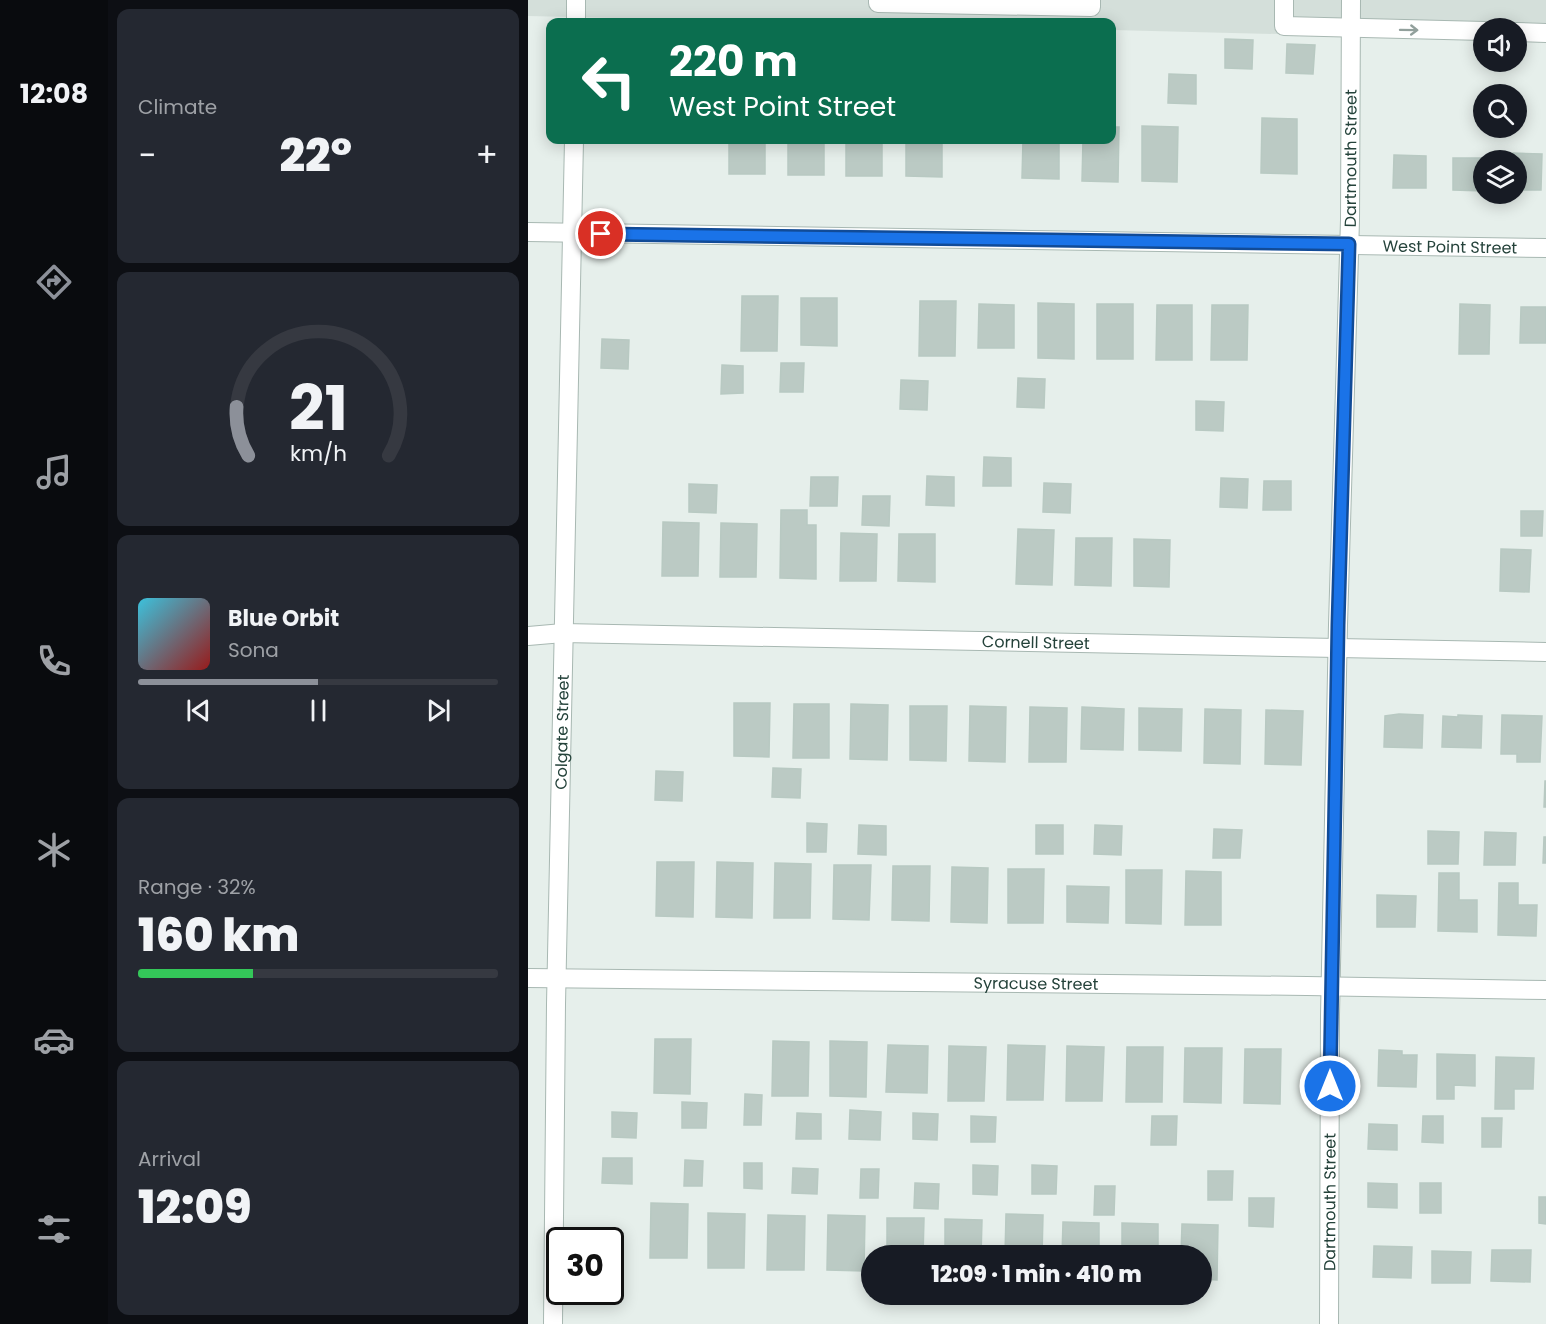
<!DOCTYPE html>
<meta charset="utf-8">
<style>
:root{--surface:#171b24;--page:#242831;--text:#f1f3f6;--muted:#9ea1a6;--line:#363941;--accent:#8c9099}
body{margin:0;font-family:Poppins,sans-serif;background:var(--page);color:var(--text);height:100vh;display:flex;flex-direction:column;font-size:22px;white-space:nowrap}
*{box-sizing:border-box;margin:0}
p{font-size:20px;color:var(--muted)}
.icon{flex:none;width:33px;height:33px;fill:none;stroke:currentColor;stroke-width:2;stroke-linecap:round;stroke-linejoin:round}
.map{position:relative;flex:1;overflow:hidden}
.sheet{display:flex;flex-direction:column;gap:9px;padding:9px;background:#0d0f14;width:420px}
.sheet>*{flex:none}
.guide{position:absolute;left:18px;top:18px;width:570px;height:126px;border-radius:12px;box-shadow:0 3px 15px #0003;background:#0b6e4f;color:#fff;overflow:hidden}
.controls{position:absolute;left:945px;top:18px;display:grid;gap:12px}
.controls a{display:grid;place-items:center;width:54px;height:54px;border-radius:50%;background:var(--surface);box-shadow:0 3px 15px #0003;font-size:30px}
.speed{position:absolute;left:18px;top:1227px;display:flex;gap:12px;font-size:30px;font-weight:700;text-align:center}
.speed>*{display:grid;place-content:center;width:78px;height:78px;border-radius:50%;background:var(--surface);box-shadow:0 3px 15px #0003;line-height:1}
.speed .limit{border:3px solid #111;border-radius:9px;background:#fff;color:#111}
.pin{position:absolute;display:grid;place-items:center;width:51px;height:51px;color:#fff;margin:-26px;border:3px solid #fff;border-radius:50%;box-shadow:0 2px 6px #0007}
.me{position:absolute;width:66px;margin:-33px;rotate:0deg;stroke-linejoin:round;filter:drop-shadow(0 0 4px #0008)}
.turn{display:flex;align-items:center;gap:21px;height:126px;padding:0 24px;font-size:27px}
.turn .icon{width:78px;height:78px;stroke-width:2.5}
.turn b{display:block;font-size:42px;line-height:51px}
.big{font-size:45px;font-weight:800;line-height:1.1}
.sheet .tile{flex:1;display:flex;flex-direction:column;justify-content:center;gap:9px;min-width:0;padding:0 21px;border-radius:12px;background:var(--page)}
.sheet .dial{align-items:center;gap:0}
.dial svg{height:156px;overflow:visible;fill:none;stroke:var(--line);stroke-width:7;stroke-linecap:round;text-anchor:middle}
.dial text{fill:var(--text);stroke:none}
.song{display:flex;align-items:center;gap:18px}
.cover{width:72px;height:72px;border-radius:9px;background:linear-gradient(135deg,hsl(190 70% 55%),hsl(0 70% 35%))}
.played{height:6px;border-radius:3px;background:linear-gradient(90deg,var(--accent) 50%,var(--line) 50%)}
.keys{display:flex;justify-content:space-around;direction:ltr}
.heat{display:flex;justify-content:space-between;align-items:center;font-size:33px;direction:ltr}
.charge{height:9px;border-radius:4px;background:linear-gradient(90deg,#34c759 32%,var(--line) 0)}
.trip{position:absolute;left:333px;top:1245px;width:351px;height:60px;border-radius:30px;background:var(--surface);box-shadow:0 3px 15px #0003;font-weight:800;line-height:60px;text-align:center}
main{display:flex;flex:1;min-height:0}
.tabs{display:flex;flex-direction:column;width:108px;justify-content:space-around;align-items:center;background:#090b0e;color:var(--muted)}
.tabs .icon{width:42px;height:42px}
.tabs .on{color:var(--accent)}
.tabs b{font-size:27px;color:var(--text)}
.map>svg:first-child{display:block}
.built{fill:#d4dfda}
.building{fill:#bbcac4;stroke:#b8c9c2;stroke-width:1.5}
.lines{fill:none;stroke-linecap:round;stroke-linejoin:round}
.minor-casing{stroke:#a8b8b2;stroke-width:20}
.minor{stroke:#fff;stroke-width:18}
.oneway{stroke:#92a09c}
.route-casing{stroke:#114b97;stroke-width:15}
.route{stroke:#1a73e8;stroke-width:10}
.labels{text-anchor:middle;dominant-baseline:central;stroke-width:6;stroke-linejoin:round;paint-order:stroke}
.street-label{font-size:16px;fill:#24423a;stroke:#f7fbf9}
</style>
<main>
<nav class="tabs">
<b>12:08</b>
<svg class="icon on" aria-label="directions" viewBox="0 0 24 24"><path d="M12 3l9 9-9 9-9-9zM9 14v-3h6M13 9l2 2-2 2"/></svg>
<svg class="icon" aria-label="music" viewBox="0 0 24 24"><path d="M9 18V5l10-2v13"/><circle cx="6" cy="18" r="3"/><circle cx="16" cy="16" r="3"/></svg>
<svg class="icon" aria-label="phone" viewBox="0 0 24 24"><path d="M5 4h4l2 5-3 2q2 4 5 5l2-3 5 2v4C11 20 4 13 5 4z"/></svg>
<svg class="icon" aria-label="climate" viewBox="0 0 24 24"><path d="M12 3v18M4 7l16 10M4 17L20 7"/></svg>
<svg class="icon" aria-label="car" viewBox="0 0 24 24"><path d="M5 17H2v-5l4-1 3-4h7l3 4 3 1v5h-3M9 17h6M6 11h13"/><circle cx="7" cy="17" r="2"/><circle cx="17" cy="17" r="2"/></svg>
<svg class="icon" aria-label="filters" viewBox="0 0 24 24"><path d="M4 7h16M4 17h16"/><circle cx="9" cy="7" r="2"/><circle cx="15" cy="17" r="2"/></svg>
</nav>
<section class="sheet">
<div class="tile"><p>Climate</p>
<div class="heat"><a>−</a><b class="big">22°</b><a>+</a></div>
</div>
<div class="tile dial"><svg viewBox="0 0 100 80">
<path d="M14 69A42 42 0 1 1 86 69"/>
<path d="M14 69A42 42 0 0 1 8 44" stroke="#8c9099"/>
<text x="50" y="56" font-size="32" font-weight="700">21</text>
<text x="50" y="72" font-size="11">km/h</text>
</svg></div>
<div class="tile">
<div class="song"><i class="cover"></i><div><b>Blue Orbit</b><p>Sona</p></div></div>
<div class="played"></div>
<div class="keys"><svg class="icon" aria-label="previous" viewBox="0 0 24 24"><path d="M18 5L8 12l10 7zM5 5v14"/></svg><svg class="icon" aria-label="pause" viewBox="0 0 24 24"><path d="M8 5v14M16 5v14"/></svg><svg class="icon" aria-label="next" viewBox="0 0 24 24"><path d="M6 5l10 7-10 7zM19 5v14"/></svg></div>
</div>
<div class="tile"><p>Range · 32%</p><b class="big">160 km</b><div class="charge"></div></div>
<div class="tile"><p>Arrival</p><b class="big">12:09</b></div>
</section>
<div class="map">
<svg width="1018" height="1324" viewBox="0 0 1018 1324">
<rect width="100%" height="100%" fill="#e6efeb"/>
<polygon class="built" points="0,0 1018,0 1018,40 988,28 956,28 955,39 584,30 584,22 260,22 0,16"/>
<g class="building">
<polygon points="697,39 725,40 724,69 697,68"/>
<polygon points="759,44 787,45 785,74 758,73"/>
<polygon points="641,74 668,75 668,104 640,103"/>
<polygon points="734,118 769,119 769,174 733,173"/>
<polygon points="614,126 650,127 649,182 614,181"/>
<polygon points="584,127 591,127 590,182 554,181 555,140 584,140"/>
<rect x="201" y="140" width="36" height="34"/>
<rect x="260" y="140" width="36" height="35"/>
<rect x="318" y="140" width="36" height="36"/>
<polygon points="378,140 414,140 414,177 378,176"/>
<polygon points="495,140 531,140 531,179 494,178"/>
<polygon points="985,153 1014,154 1013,190 988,190 988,160 985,160"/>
<polygon points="866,155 898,156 898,188 865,188"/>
<polygon points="925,158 958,158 958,160 956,160 956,191 925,190"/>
<polygon points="214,296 250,296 249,351 213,351"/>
<polygon points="273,298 309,298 309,346 273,345"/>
<polygon points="392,301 428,301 427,356 391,356"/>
<polygon points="510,303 546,304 546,359 510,358"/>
<polygon points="451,304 486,305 486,348 450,348"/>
<rect x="569" y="304" width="36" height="55"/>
<polygon points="932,304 962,305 961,354 931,354"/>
<polygon points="629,305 664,305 664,360 628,360"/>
<polygon points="684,305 720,305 719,360 683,360"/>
<polygon points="993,307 1018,307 1018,343 992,343"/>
<polygon points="74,339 101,340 100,369 73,368"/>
<polygon points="253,363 276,363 275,392 252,392"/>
<polygon points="194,365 215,366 215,393 193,394"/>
<polygon points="490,378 517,379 516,408 489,407"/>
<polygon points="373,380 400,381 399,410 372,409"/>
<polygon points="668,401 696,402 695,431 668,430"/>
<polygon points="456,457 483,458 483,486 455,486"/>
<polygon points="399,476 426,477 426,506 398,505"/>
<polygon points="283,477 310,477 309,506 282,506"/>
<polygon points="693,478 720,479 719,508 692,507"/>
<polygon points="736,481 763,481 763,510 735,510"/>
<polygon points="516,483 543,484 542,513 515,512"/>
<polygon points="161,484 189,485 188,513 161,512"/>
<polygon points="335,496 362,496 361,526 334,525"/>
<polygon points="253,510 279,510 279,525 288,525 288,579 252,578"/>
<polygon points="993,511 1015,511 1014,536 993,536"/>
<polygon points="135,522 171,523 170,576 134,576"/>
<polygon points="193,523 229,524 228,577 192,577"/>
<polygon points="490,529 526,530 524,585 488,584"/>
<polygon points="313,533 349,534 348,581 312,581"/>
<polygon points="371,534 407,534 407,582 370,581"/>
<polygon points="548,538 584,538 583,586 547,585"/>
<polygon points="606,539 642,540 641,587 606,586"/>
<polygon points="973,549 1003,550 1001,592 972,591"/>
<polygon points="206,703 242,703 241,757 206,756"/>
<polygon points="266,704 301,704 301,758 265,758"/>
<polygon points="323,704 360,705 359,760 322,759"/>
<polygon points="382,706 419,706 418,761 382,760"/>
<polygon points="442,706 478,707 477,762 441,761"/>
<polygon points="502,707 539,708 538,762 501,762"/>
<polygon points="554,707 596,709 595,750 553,749"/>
<polygon points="611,708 654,709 653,751 611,750"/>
<polygon points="677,709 713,710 712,764 676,763"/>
<polygon points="738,710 775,711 773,765 737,764"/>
<polygon points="871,714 895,715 894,748 856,747 857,716"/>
<polygon points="930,715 954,716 953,748 914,747 915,716 930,717"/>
<polygon points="974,715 1014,716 1012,762 989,762 989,754 973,754"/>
<polygon points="245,768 273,769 272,798 244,797"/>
<polygon points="128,771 155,772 154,801 127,800"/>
<polygon points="1017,781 1018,781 1018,807 1016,807"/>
<polygon points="279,823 299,824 298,852 279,852"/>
<polygon points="331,825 358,826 358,855 330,854"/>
<rect x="508" y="825" width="27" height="29"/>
<polygon points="567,825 594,826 593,855 566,854"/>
<polygon points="686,829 714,830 712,858 685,858"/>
<polygon points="900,831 931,832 930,864 900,864"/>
<polygon points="957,832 988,833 987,865 956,865"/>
<polygon points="1016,837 1018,837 1018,863 1015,863"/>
<polygon points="129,862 166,862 165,917 128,916"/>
<polygon points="189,862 225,863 224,918 188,917"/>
<polygon points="247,863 283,864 282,918 246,918"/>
<polygon points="306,865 343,865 341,920 305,919"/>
<polygon points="365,866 402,866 401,921 364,920"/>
<polygon points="424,867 460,868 459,923 423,922"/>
<polygon points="480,869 516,869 515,923 480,923"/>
<polygon points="598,870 634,870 633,924 598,923"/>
<polygon points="658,871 693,872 693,925 657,925"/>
<polygon points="911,873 931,873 931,900 949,900 949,932 910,931"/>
<polygon points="971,883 990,883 990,905 1009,905 1008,936 970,935"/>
<polygon points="539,886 581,887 580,923 539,922"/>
<polygon points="849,895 888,896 887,927 849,927"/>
<polygon points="127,1039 163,1039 162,1094 126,1093"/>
<polygon points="245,1041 281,1042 280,1096 244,1096"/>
<polygon points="302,1041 339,1042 338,1097 302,1096"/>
<polygon points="360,1045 400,1046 399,1093 358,1092"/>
<polygon points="480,1045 517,1046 515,1100 479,1100"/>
<polygon points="421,1046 458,1047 456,1101 420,1101"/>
<polygon points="539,1046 576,1047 574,1101 538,1101"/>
<polygon points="599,1047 635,1047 634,1102 598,1102"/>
<polygon points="657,1048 694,1048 693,1103 656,1102"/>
<polygon points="717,1049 753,1049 752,1104 716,1103"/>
<polygon points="851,1050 874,1051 874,1055 889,1055 888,1087 850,1086"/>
<polygon points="909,1054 947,1055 947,1086 926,1085 926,1099 909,1099"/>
<polygon points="968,1057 1006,1058 1005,1089 986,1089 986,1109 967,1109"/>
<polygon points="217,1094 234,1095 233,1125 216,1125"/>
<polygon points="154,1102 179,1103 178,1128 154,1128"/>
<polygon points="322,1110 353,1112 352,1140 321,1139"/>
<polygon points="84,1112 109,1113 108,1138 84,1137"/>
<polygon points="269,1113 293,1114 293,1139 268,1139"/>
<polygon points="385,1113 410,1114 409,1140 385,1139"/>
<polygon points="443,1116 468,1117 467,1142 443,1142"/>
<polygon points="624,1116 649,1116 648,1145 623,1145"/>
<polygon points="895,1116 915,1116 915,1143 894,1142"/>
<polygon points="954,1118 974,1118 973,1147 954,1147"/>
<polygon points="841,1124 869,1125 869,1150 840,1149"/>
<polygon points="75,1158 104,1158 104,1184 74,1183"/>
<polygon points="157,1160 175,1161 174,1186 156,1186"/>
<polygon points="216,1163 234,1163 234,1189 216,1188"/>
<polygon points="445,1165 470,1166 469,1195 445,1194"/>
<polygon points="504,1165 529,1166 528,1194 504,1194"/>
<polygon points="265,1168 290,1169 289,1194 264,1193"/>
<polygon points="333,1169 351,1169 350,1198 332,1198"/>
<polygon points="680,1171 705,1171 704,1200 680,1200"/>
<polygon points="387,1183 411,1184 410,1209 386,1208"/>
<polygon points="840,1183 869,1184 869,1208 840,1207"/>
<rect x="892" y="1183" width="21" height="30"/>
<polygon points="567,1186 587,1186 586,1215 566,1215"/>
<polygon points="1011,1197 1018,1197 1018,1224 1011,1223"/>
<polygon points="721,1198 746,1198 745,1227 721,1226"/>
<polygon points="123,1203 160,1204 159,1258 122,1258"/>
<polygon points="180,1213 217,1214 216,1268 180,1268"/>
<polygon points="478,1214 515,1215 514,1256 477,1256"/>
<polygon points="240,1215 277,1216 276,1270 239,1270"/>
<polygon points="300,1215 337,1216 336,1271 299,1270"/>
<polygon points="359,1218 396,1218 395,1256 359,1256"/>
<polygon points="417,1219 454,1220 453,1256 417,1256"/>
<polygon points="535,1222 571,1223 571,1256 534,1256"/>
<polygon points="594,1223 630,1224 630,1256 594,1256"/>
<polygon points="654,1224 690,1225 689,1280 674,1279 674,1256 653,1256"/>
<polygon points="846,1246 884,1247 883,1278 845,1277"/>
<polygon points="964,1250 1003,1250 1002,1282 963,1281"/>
<polygon points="904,1251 943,1252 942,1283 904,1283"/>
</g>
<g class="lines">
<defs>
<g id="minor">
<polyline points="350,0 350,3 563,7 563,0"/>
<polyline points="756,0 756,26 956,31"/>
<polyline points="48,22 48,0"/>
<polyline points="988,32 1018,33"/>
<path id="s1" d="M0,232l1018,16"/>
<path id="s2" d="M0,636l35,-3 983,19"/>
<path id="s3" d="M0,978l779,8 239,4"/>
<path id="s4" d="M25,1324l3,-320 18,-864"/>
<path id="s5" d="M801,1324l1,-309 8,-390 12,-405 1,-220"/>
</g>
</defs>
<use href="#minor" class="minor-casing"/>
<use href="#minor" class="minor"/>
</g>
<defs><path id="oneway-shaft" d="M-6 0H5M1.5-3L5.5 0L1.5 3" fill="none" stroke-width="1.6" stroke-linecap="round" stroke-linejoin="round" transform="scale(1.5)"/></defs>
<use class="oneway" href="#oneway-shaft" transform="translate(881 30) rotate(1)"/>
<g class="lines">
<defs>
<polyline id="route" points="73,234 821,244 810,625 802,1086"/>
</defs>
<use href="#route" class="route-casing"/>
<use href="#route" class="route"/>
</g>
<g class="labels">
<g class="street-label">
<text stroke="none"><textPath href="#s5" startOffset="1166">Dartmouth Street</textPath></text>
<text stroke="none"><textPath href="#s1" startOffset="922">West Point Street</textPath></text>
<text stroke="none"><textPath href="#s2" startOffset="508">Cornell Street</textPath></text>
<text stroke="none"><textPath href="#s4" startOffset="592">Colgate Street</textPath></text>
<text stroke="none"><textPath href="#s3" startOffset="508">Syracuse Street</textPath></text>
<text stroke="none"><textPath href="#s5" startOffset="122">Dartmouth Street</textPath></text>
</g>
</g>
</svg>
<div class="controls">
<a><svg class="icon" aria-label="sound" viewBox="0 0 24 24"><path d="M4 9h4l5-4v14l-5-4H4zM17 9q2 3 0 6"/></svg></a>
<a><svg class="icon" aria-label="search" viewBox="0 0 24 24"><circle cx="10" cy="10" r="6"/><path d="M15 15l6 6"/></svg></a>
<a><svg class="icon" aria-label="layers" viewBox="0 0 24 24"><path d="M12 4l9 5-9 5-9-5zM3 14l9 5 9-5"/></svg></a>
</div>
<div class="speed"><div class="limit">30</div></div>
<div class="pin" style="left:73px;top:234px;background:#d93025"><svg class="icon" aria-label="arrive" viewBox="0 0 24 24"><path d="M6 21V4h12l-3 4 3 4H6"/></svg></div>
<svg class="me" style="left:802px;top:1086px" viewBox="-20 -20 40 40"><circle r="17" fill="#1a73e8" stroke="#fff" stroke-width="3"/><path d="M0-11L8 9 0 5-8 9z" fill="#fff"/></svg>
<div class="trip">12:09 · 1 min · 410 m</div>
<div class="guide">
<div class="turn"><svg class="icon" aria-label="left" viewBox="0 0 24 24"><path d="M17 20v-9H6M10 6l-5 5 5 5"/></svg><div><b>220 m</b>West Point Street</div></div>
</div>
</div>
</main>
